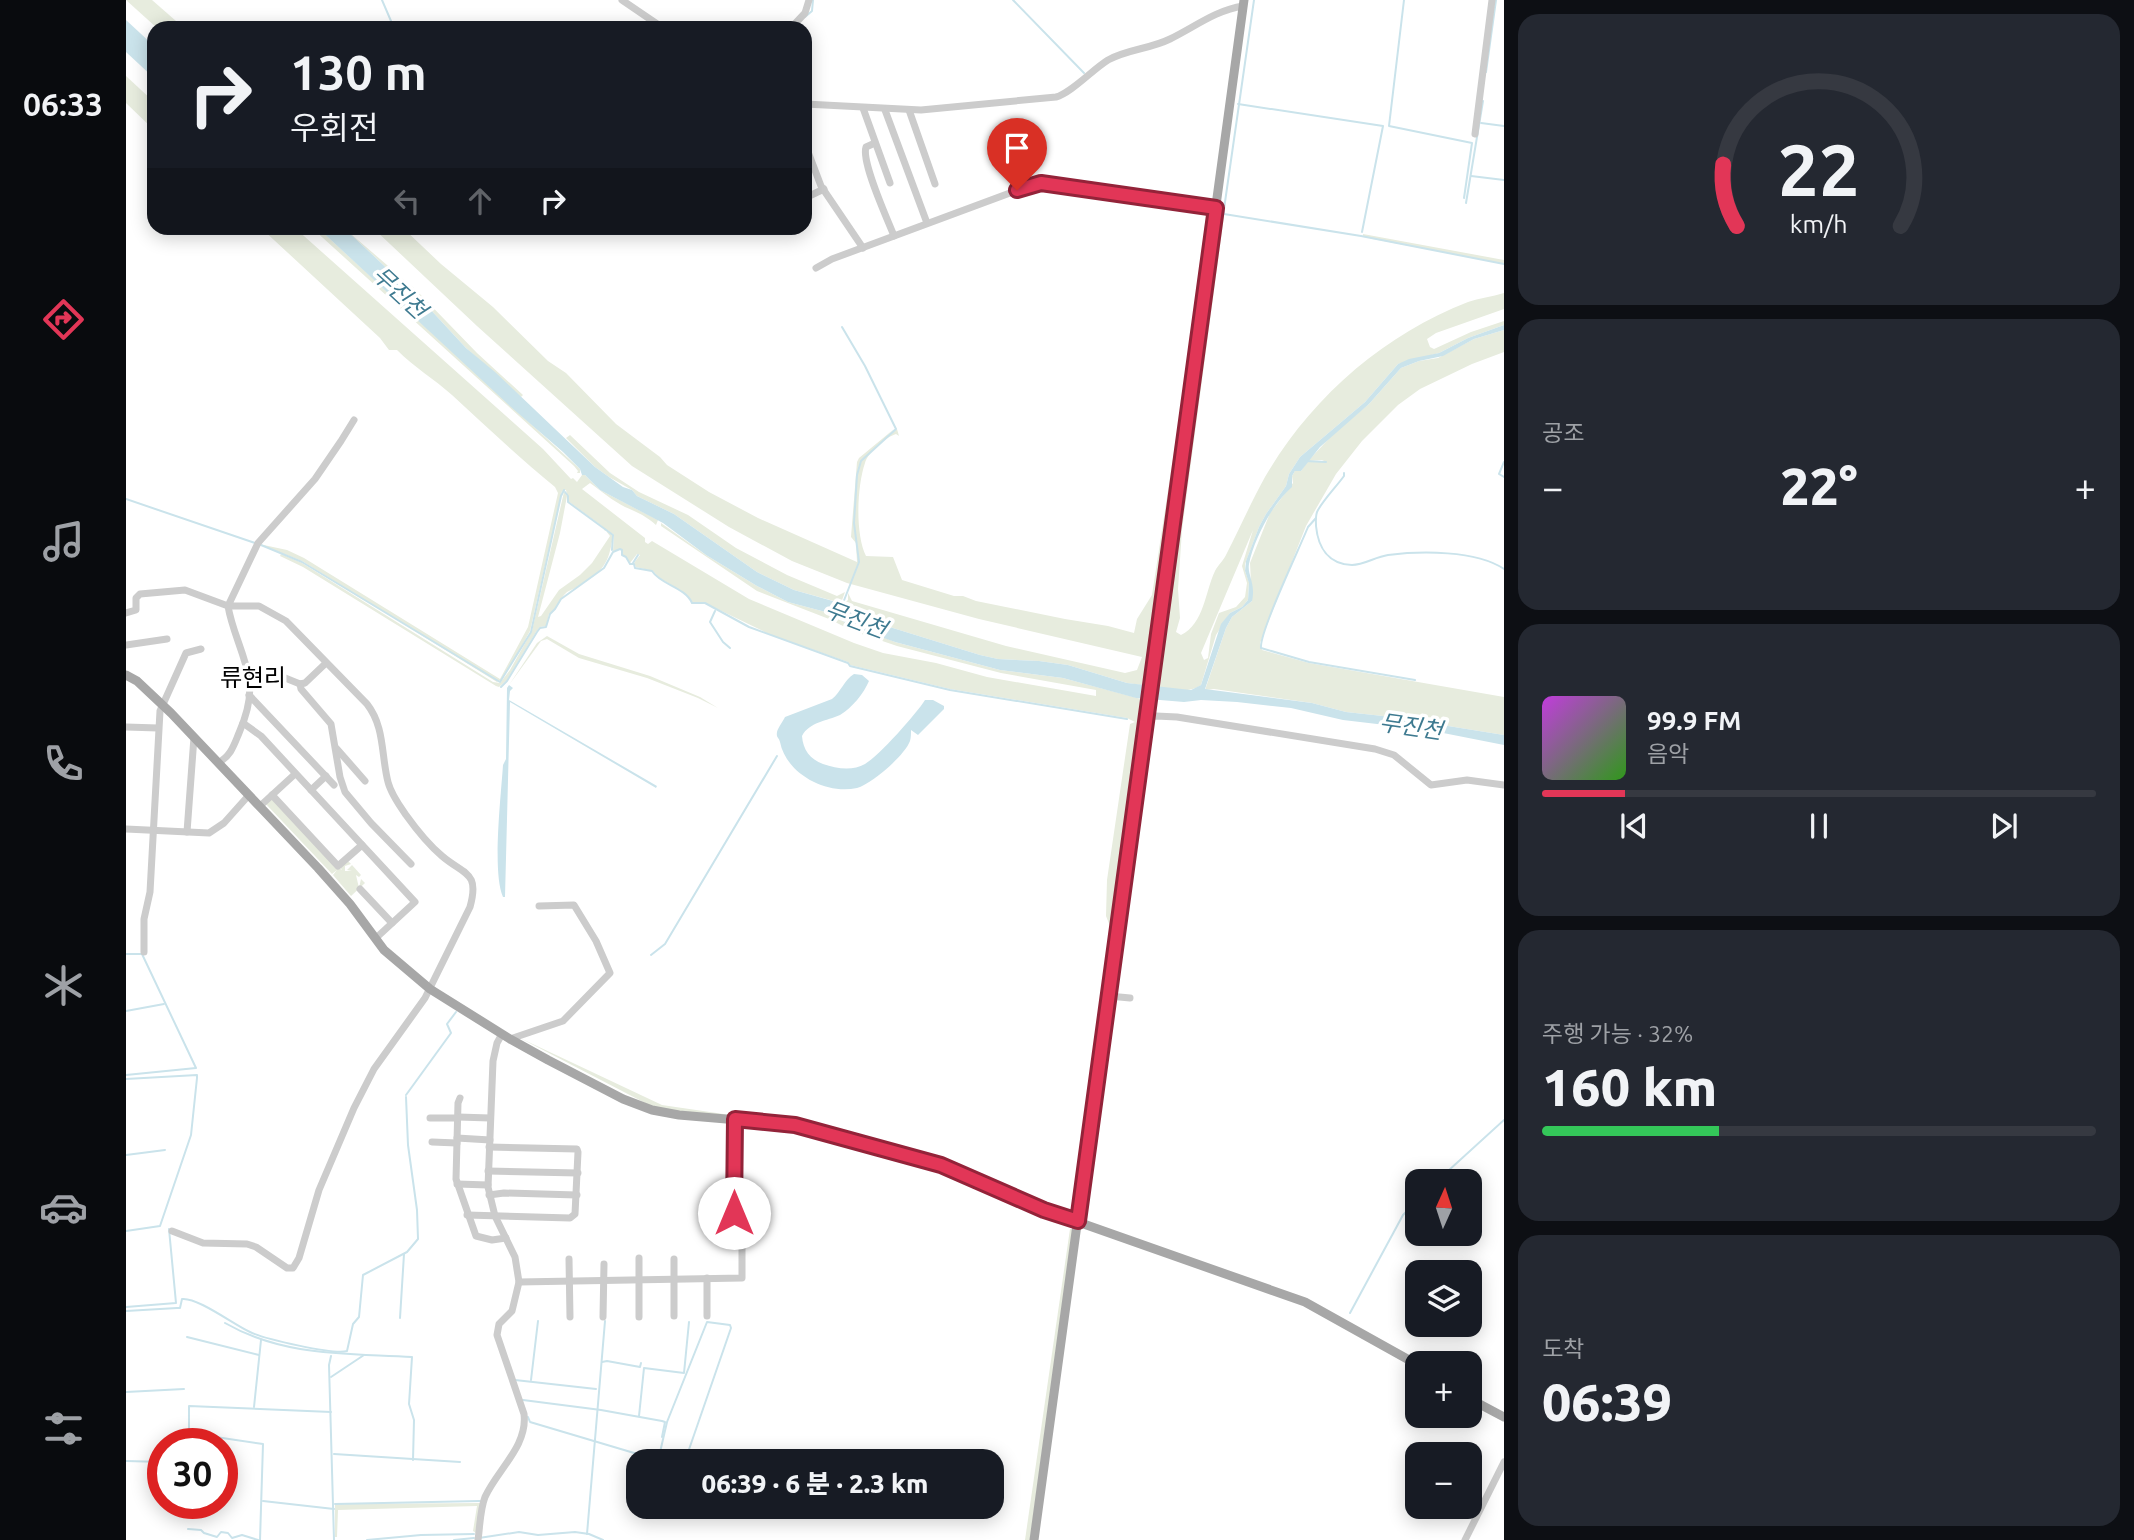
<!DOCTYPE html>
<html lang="ko">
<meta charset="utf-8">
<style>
:root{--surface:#171b24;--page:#242831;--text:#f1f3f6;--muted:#9ea1a6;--line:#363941;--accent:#e23657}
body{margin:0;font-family:Ubuntu,"Noto Sans KR",sans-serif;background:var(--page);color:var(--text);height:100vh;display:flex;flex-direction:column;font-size:26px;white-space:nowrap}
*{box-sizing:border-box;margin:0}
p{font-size:23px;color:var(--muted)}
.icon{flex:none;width:38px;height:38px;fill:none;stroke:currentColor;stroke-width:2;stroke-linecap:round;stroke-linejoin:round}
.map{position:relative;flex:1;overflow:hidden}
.sheet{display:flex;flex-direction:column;gap:14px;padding:14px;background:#0d0f14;width:630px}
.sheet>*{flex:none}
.top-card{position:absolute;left:21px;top:21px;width:665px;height:214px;border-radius:21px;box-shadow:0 4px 18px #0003;background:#171b24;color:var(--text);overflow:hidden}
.needle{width:46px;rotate:3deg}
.fabs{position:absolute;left:1279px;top:1169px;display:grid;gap:14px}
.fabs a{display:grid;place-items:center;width:77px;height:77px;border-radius:14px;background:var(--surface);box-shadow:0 4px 18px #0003;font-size:35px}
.speed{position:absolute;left:21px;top:1428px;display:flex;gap:14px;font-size:35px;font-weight:700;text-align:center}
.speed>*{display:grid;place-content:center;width:91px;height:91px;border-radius:50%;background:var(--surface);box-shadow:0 4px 18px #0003;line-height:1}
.speed .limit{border:10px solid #d22;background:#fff;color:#111}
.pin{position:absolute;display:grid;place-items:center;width:60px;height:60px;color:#fff;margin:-72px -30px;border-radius:50% 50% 50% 0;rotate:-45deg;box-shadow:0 0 7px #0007}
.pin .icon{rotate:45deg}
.me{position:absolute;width:77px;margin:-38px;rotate:0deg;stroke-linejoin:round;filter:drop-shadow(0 0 5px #0008)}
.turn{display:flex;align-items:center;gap:24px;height:147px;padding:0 28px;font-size:32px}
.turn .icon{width:91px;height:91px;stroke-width:2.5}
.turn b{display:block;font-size:49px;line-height:60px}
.lanes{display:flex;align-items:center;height:66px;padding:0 28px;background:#0003;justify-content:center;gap:35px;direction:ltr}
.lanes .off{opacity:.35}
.big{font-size:52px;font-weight:800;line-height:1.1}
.sheet .card{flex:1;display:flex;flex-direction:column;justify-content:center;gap:10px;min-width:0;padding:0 24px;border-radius:21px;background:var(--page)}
.sheet .dial{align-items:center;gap:0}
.dial svg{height:182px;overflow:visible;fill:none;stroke:var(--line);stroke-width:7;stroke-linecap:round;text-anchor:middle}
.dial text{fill:var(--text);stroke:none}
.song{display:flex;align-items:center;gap:21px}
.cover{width:84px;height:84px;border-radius:10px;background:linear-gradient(135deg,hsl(290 70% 55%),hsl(110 70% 35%))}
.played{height:7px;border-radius:4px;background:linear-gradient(90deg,var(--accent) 15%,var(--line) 15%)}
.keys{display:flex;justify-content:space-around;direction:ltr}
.heat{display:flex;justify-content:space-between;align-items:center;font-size:38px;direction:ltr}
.charge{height:10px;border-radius:5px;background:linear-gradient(90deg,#34c759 32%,var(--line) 0)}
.trip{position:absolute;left:500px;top:1449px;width:378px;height:70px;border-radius:21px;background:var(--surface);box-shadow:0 4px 18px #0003;font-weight:800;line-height:70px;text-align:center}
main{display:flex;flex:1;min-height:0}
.dock{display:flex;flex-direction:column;width:126px;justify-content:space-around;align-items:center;background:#090b0e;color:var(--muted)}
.dock .icon{width:49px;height:49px}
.dock .active{color:var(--accent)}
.dock b{font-size:32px;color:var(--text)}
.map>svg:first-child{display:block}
.green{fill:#e7ecde;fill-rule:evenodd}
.water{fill:#cae3eb}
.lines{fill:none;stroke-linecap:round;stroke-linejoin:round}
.stream{stroke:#cae3eb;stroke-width:2}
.minor{stroke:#ccc;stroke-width:7}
.major{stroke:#a7a7a7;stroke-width:9}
.route-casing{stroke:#932339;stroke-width:18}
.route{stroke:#e23657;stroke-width:12}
.labels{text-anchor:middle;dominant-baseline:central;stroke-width:7;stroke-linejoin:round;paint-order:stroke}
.water-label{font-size:23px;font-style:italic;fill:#3e7a90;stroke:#fff}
.quarter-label{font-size:24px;fill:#000;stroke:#fff}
</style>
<main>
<nav class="dock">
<b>06:33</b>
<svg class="icon active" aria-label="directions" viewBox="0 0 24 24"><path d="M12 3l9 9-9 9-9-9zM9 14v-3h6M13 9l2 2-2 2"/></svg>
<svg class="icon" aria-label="music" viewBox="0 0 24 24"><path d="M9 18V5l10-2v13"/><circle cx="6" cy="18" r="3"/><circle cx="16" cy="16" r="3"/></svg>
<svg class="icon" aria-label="phone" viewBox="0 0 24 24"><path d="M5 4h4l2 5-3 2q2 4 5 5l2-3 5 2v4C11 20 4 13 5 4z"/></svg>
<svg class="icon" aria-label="climate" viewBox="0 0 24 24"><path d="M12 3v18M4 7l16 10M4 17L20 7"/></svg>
<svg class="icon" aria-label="car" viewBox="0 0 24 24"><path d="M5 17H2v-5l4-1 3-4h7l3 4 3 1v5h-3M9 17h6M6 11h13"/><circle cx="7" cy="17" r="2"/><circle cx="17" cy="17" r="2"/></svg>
<svg class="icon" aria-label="filters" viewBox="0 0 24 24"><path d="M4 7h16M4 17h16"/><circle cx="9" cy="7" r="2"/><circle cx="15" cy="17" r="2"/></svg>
</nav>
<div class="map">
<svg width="1378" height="1540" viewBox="0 0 1378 1540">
<rect width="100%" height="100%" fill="#fff"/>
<g class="green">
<polygon points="0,0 26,0 58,28 31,28"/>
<polygon points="0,76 28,102 28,130 0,103"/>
<path d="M1081,210l5,1 -27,196h-4v3l3,1 -32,224 -10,50 -15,-2 -59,-18 -29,-4 -41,-2 -18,-4 -100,-31 -37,-20 5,-4v-7l4,8 154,45 119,27 12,-3 5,-13 -163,-38 -132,-36 -55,-22 -63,-34 -97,-61 -155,-140 -104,-98h30l38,36 52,43 55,54 18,12 50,51 44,33 7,8 42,27 49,26 99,44 -1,-19 -5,-6 6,-75 2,-4 35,-29 -10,11 13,-11 2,7 -3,-2c-10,3 -28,18 -31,29 -8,23 -10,71 1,93l27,1 9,23 52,16h9l13,5 89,18 43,7 26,7 3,-14 15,-24 27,-176z"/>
<path d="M1092,210l5,1 1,5 -42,314 -4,59 2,29 -4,14 5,3c23,-11 24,-43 34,-64 3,-6 9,-11 12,-18 13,-25 24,-51 38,-76 46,-79 118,-142 203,-175 11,-4 24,-5 36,-9v16l-68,24 -9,6 3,8 4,2 37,-17 33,-11v4l-36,13 -29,15 -41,11 -33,38 -65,55 -11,17 -3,12 -20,28 -7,13 -14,37v7l4,11 -1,18 -6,7 -12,6 -14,22 -15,50c-12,9 -29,4 -43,2l6,-43 -4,-1zM1127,530l-11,36 5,17 -2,14 -9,10 -17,6 -8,21 -3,24 -4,2 -3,-7z"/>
<path d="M135,228h34l248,221 28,30 2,-1 4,4 5,-7h3l15,15 58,30 -2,5c-10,-9 -19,-13 -31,-18 -12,-6 -24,-16 -35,-24l-8,6 63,49v4l3,2 4,-3 97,58 105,44 29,10 53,10 51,14 109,19v-6l-95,-17 -104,-27 -44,-15 -24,-12 -72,-28 -96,-65v-3l45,32 51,31 31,16 45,12 9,6 53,22 105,28 63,8 78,21v38l-60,427 -10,45 39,-283 -4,-10 1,-36 23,-156 5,-2 -8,-4 -177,-29 -100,-24 -2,-3 -77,-27 -66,-32h-12c-9,-16 -31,-19 -40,-32l-17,-4 -2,-4 6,-8 -3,-1 -7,9 -4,-6 -4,-2v-6l-9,2 1,-16 -8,-6 -2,1 9,5c-4,29 -10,37 -36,52 -3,2 -7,3 -10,5 -8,7 -10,17 -18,22l-3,12 -6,1 -4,5 -29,48 -8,7 -3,-1 -193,-119 -23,-11 1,-2 21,9 191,119 7,1 10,-13 22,-39 32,-139 3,4 -7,37 -22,84 3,-1 18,-26 21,-15 12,-12 18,-27 -8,-10 -34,-25 -2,-11 -4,1 -32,140 -21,38 -8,11 -4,2 -195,-121 -43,-17 28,6 17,8 196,121 28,-52 30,-134 -3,-6c-36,-29 -69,-61 -103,-92 -18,-16 -38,-28 -55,-45h-8l-9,-12z"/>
<polygon points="186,228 192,228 454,469 454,473 451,473 452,471 448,466"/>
<polygon points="218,228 290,290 351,353 397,395 395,397 340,348 303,308"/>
<polygon points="1237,234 1378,260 1378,264 1247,239 1237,236"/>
<polygon points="1378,330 1378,352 1346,364 1294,389 1272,405 1236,441 1210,474 1180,526 1134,643 1136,650 1183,663 1378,697 1378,735 1266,717 1220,712 1186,703 1088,689 1079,690 1100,628 1106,617 1126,601 1124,563 1144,513 1167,483 1166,476 1169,471 1175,471 1181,462 1200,462 1196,460 1182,461 1210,431 1243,404 1275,368 1293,361 1312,358 1348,339"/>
<polygon points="444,435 484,473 513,492 562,515 610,548 661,575 711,596 719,592 715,603 668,590 631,572 548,514 511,496 506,490 483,477 469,467 440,438"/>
<polygon points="421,636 453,654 524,676 574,697 592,708 626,735 592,708 572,698 521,678 453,658 421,639 415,641 383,685 411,643"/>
<polygon points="145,797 213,868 216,870 214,867 221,860 225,864 219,866 219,871 226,871 221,870 226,865 235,875 233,877 230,875 233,888 235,879 239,883 225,896 207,875 211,870 206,874 139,803"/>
<polygon points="394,1038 536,1105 618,1117 546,1111 523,1105"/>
<polygon points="944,1229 946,1229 946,1234 904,1540 899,1540"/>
<polygon points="355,1503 350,1533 347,1531 351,1506 212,1510 211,1537 209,1537 209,1504"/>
</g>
<g class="water">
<polygon points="0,20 28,46 28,78 0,52"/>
<path d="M192,228h26l85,80 37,40 29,24 100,95 28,20 9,3 5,6 37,18 83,58 37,18 53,15 33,19 100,31 18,4 41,2 29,4 59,18 64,7 10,-5 20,-61 9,-11 12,-6 6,-7 1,-17 -4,-12 1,-10 13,-34 7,-13 20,-28 3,-12 11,-17 65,-55 33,-38 11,-5 30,-6 29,-15 36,-13v5l-30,9 -31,17 -24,5 -18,7 -32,36 -49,43 -19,24h-6l-3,5v11c-19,16 -38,52 -43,77 -2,11 7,19 3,37l-20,16 -6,11 -21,61 107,14 34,9 46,5 112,18v10l-76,-15 -85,-10 -52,-12 -54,-6 -36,-2 -17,2 -48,-4 -73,-20 -63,-8 -105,-28 -47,-17 -15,-11 -45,-12 -31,-16 -51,-31 -43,-32 -63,-33 -15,-15h-3l-2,-6 -17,-17 -52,-45z"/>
<path d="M728,674l8,1 7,6c-5,12 -17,27 -29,34 -13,6 -31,7 -38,21 1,14 8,23 21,28 14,5 30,7 42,0 14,-8 52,-51 60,-64h8l11,6v3l-26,26 -7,-5c0,4 0,7 -1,11 -5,14 -38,43 -53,47 -32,7 -71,-15 -77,-46 -1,-5 -4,-4 -3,-10 1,-4 6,-11 8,-15l47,-18c9,-7 12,-19 22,-25z"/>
<path d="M383,685l4,3 -3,3 -1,9 148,86 -1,2 -146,-86 -5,195h-2c-11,-24 -2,-101 0,-132l3,-6 1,-71z"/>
</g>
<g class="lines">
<g class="stream">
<polyline points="256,0 268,28"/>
<polyline points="887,0 958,73"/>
<polyline points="1278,0 1263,126 1346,143 1338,198"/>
<polyline points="679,17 686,11 687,0"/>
<polyline points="1360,72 1370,0"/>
<polyline points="1112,104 1257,126 1236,232"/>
<polyline points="1355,123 1378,126"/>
<polyline points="1345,176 1378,180"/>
<polyline points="1340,203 1357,101"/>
<polyline points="1098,209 1128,0"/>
<polyline points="1098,211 1098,214 1235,236 1378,264"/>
<polyline points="716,327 739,366 770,429 735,461 731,475 728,523 733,562 717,603"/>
<polyline points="1179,461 1200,462"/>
<polyline points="1378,462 1373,474 1378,477"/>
<path d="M1218,473v3c-8,11 -19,22 -26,34 -3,5 -2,10 -2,16 2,21 12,38 36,39 12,0 23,-8 36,-10 32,-4 88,-5 116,14"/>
<polyline points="439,492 442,496 442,502 487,535 486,550"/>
<polyline points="0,499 129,543"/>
<path d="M1190,518l-8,9c-8,20 -49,106 -47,121l48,14 106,18"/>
<polyline points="135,545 176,562 374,682 405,632 435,496 438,490"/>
<polyline points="507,563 512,555"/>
<polyline points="589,611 584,622 597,642 604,648"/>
<path d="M375,687l6,-6 30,-49 3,-4 6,-1 4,-13 5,-5 6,-10 43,-31 9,-16 7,-3 2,1v5l4,2 4,7h4l1,4 17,3c9,14 33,16 40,32h13l44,24 99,36 2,3 100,24 177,29"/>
<polyline points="0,954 16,954 70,1068 0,1075"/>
<polyline points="525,955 539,944 651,756"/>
<polyline points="0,1011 38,1004"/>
<polyline points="0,1079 71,1075 71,1078 65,1135 34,1226 0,1231"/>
<polyline points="280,1095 325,1033 321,1024 330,1012"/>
<polyline points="0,1155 39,1150"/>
<polyline points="1311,1181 1378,1120"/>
<polyline points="0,1307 50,1303 43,1229"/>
<path d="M0,1311l51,-3h3l2,-9c15,-2 51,25 68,33 14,7 84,23 97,19l6,-27 6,-7 4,-42 44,-23 11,-13 -1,-29 -9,-65 -2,-48"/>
<polyline points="1224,1313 1277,1215 1292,1200"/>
<polyline points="274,1318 278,1254"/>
<path d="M99,1323c59,34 122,30 187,34l-3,47 5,16 -1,40"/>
<polyline points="61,1337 133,1355"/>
<polyline points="205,1356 203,1365 208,1540"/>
<polyline points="476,1362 481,1361 514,1367 515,1363"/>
<polyline points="205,1377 238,1355"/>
<polyline points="389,1380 470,1389"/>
<polyline points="405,1380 412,1321"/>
<polyline points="0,1392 58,1389"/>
<polyline points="397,1400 475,1410 536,1421 539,1422 536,1437"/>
<polyline points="128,1407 135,1340"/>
<polyline points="513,1416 518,1368 558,1373 563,1322"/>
<polyline points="402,1417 404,1422 535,1461"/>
<polyline points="208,1454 334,1462"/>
<polyline points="0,1461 37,1462"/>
<polyline points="532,1461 541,1422 581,1322 604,1325 605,1328 559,1461"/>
<polyline points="137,1501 208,1509"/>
<polyline points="209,1504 354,1501"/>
<polyline points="62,1529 75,1530 78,1533 91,1537 95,1532 102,1533 106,1538 116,1535 132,1540"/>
<polyline points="461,1534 479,1321"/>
<polyline points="353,1538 393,1532 412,1535 449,1532 463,1534 477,1540"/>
<polyline points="134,1540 137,1444 63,1433 63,1406 205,1412"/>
<polyline points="241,1540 295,1535 348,1534"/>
<polyline points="328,1540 348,1538"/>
</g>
<g class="minor">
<polyline points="496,0 537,28"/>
<polyline points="665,28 679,13 683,0"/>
<path d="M679,104l116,6 135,-13c15,-4 36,-27 52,-37 20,-11 42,-11 62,-21 23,-11 46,-29 73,-33"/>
<polyline points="737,108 764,183"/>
<polyline points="759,110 801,223"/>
<polyline points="783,110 809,184"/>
<polyline points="1349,134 1366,0"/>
<path d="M749,143l-9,4c-5,15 21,71 28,89"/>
<polyline points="679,144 695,186 737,248"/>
<polyline points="679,198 698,189"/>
<polyline points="690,268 706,259 911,183 1090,208"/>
<path d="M0,613l10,-3v-12l4,-4 45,-4 43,16c4,25 17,48 21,73 3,18 -3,38 -10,54 -5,12 -8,23 -21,30"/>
<polyline points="0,645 41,639"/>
<path d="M123,678c3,-7 6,-9 14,-9l37,15 5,-1 21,-20"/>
<polyline points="174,684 175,689 205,724 214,777 219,792 245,823 285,864"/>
<polyline points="123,695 208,785"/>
<polyline points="1020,719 1030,716 1051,717 1249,749 1268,755 1305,785 1341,780 1378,785"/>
<polyline points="117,723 135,736 289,902 250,938"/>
<polyline points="0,727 32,728"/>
<polyline points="211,749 239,781"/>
<polyline points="185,790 200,776"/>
<polyline points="146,795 212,866 236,845"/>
<polyline points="133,807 169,774"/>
<polyline points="0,829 83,833 98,823 123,795"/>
<polyline points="61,832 68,737"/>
<polyline points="234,889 266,923"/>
<polyline points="18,952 18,919 24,892 34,711 60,653 75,649"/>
<polyline points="983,996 1004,998"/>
<polyline points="376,1034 371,1043 367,1061 362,1187 369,1216 389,1257 393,1282 616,1278 616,1238 608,1213 609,1119"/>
<polyline points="384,1039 437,1021 484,973 470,941 448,905 413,906"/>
<polyline points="334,1098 332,1103 330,1179 350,1236 366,1240 380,1238"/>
<polyline points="332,1117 364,1118"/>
<polyline points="304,1118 332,1118"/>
<polyline points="331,1138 364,1140"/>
<polyline points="306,1142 331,1143"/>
<polyline points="362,1171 452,1173"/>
<polyline points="331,1184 362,1185"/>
<polyline points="363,1195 378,1193 451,1195"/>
<polyline points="341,1215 444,1218 449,1214 452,1152 451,1149 363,1147"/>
<path d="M46,1231l31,12 44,1 9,3 31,21h6l6,-10 20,-68 35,-82 20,-39 51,-71 45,-91c10,-36 -6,-32 -28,-51 -13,-11 -26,-27 -36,-41 -7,-10 -15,-21 -18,-33 -7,-27 -3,-55 -21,-78l-81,-83 -27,-15h-31l30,-63 57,-64 26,-38 13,-21"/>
<polyline points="443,1259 444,1317"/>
<polyline points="548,1316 548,1259"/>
<polyline points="581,1316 581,1278"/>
<polyline points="477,1317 478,1264"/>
<polyline points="513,1317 513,1258"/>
<path d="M352,1540c2,-14 2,-30 7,-43 12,-27 43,-51 39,-83l-27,-79 2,-11 13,-13 7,-29"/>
<polyline points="1339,1540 1378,1462"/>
</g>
<g class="major">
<polyline points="0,675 11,681 45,713 192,868 224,904 258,950 304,989 384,1039 422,1060 497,1099 526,1110 553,1115 669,1125 815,1165 918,1210 1179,1302 1292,1365"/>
<polyline points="1344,1399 1378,1417"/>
<polyline points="908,1540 1118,0"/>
</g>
</g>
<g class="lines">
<defs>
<polyline id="route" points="608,1213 609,1119 669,1125 815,1165 918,1210 952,1221 1090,208 915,183 891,190"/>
</defs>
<use href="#route" class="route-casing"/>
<use href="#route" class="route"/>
</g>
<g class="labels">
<g class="water-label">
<text transform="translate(274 292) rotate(43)">무진천</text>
<text transform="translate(730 619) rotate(21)">무진천</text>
<text transform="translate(1285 726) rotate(8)">무진천</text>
</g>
<g class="quarter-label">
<text x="127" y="677">류현리</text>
</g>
</g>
</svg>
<div class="fabs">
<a><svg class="needle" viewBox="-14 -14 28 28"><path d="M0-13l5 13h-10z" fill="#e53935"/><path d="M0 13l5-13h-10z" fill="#9ea1a6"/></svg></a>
<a><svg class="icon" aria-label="layers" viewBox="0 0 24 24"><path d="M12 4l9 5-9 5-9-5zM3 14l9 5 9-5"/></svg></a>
<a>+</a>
<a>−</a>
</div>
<div class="speed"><div class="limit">30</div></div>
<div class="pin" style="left:891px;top:190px;background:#d93025"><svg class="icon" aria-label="arrive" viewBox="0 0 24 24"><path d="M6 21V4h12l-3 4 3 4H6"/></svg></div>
<svg class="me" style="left:608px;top:1213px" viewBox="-20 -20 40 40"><circle r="19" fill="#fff"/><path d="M0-13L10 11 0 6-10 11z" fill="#e23657"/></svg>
<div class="trip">06:39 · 6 분 · 2.3 km</div>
<div class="top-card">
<div class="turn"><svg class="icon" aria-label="right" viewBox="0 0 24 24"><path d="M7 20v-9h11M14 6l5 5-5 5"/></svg><div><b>130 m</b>우회전</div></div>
<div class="lanes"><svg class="icon off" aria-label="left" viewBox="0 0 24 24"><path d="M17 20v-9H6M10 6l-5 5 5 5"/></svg><svg class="icon off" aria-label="ahead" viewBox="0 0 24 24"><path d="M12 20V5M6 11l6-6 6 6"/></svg><svg class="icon" aria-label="right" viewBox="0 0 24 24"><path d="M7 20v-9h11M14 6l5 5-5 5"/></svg></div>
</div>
</div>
<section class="sheet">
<div class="card dial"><svg viewBox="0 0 100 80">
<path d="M14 69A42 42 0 1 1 86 69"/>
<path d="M14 69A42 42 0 0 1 8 42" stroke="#e23657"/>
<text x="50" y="56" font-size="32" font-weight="700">22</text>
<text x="50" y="72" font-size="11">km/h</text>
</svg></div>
<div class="card"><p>공조</p>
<div class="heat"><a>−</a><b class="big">22°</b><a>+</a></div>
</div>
<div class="card">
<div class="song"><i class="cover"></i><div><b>99.9 FM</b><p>음악</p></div></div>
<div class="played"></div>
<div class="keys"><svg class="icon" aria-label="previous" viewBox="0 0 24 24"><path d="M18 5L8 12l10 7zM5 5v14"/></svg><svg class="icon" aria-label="pause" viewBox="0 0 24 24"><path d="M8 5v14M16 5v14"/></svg><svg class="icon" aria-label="next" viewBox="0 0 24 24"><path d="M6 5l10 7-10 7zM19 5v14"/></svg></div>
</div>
<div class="card"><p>주행 가능 · 32%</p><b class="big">160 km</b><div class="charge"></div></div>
<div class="card"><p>도착</p><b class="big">06:39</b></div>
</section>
</main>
